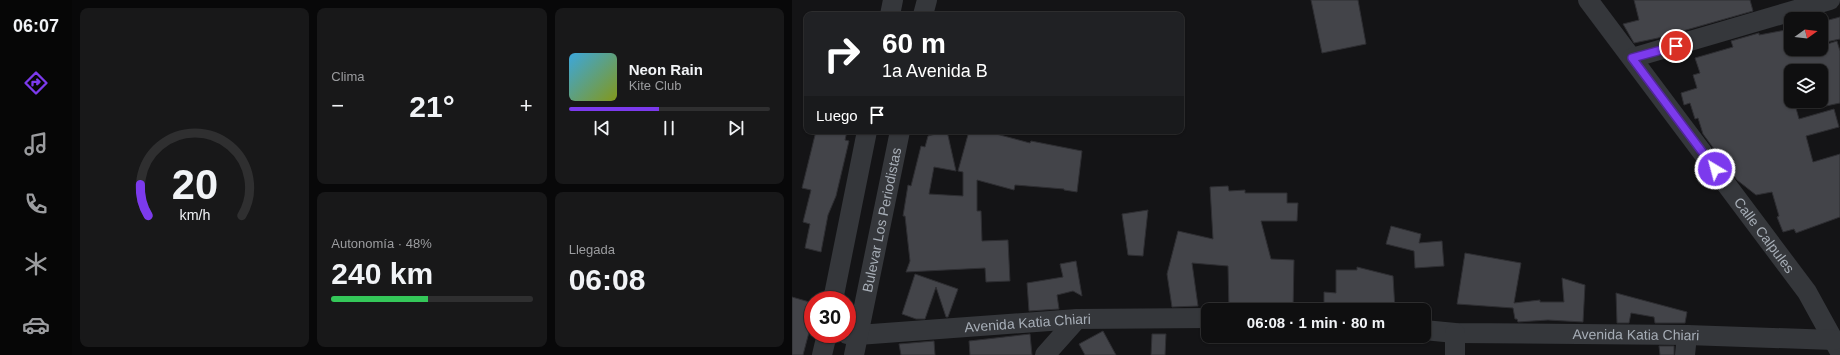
<!DOCTYPE html>
<html lang="es">
<meta charset="utf-8">
<style>
:root{--surface:#0f0f10;--page:#181819;--text:#f1f3f6;--muted:#9b9c9f;--line:#2f2f30;--accent:#7c3aed}
body{margin:0;font-family:Arial,sans-serif;background:var(--page);color:var(--text);height:100vh;display:flex;flex-direction:column;font-size:15px;white-space:nowrap}
*{box-sizing:border-box;margin:0}
p{font-size:13px;color:var(--muted)}
.icon{flex:none;width:22px;height:22px;fill:none;stroke:currentColor;stroke-width:2;stroke-linecap:round;stroke-linejoin:round}
.map{position:relative;flex:1;overflow:hidden}
.sheet{display:flex;flex-direction:column;gap:8px;padding:8px;background:#080809;width:720px}
.sheet>*{flex:none}
.hud{position:absolute;left:12px;top:12px;width:380px;height:122px;border-radius:8px;box-shadow:0 1px 3px #0004,0 0 0 1px var(--line);background:#202124;color:#fff;overflow:hidden}
.needle{width:26px;rotate:75deg}
.buttons{position:absolute;left:992px;top:12px;display:grid;gap:8px}
.buttons a{display:grid;place-items:center;width:44px;height:44px;border-radius:8px;background:var(--surface);box-shadow:0 1px 3px #0004,0 0 0 1px var(--line);font-size:20px}
.speed{position:absolute;left:12px;top:291px;display:flex;gap:8px;font-size:20px;font-weight:700;text-align:center}
.speed>*{display:grid;place-content:center;width:52px;height:52px;border-radius:50%;background:var(--surface);box-shadow:0 1px 3px #0004,0 0 0 1px var(--line);line-height:1}
.speed .limit{border:6px solid #d22;background:#fff;color:#111}
.pin{position:absolute;display:grid;place-items:center;width:34px;height:34px;color:#fff;margin:-17px;border:2px solid #fff;border-radius:50%;box-shadow:0 1px 4px #0007}
.me{position:absolute;width:44px;margin:-22px;rotate:323deg;stroke-linejoin:round;filter:drop-shadow(0 0 3px #0008)}
.turn{display:flex;align-items:center;gap:14px;height:84px;padding:0 12px;font-size:18px}
.turn .icon{width:52px;height:52px;stroke-width:2.5}
.turn b{display:block;font-size:28px;line-height:34px}
.then{display:flex;align-items:center;height:38px;padding:0 12px;background:#0003;gap:8px;font-size:15px}
.big{font-size:30px;font-weight:600;line-height:1.1}
.sheet .widget{flex:1;display:flex;flex-direction:column;justify-content:center;gap:6px;min-width:0;padding:0 14px;border-radius:8px;background:var(--page)}
.sheet .dial{align-items:center;gap:0}
.dial svg{height:104px;overflow:visible;fill:none;stroke:var(--line);stroke-width:7;stroke-linecap:round;text-anchor:middle}
.dial text{fill:var(--text);stroke:none}
.song{display:flex;align-items:center;gap:12px}
.cover{width:48px;height:48px;border-radius:6px;background:linear-gradient(135deg,hsl(200 70% 55%),hsl(70 70% 35%))}
.played{height:4px;border-radius:2px;background:linear-gradient(90deg,var(--accent) 45%,var(--line) 45%)}
.keys{display:flex;justify-content:space-around;direction:ltr}
.heat{display:flex;justify-content:space-between;align-items:center;font-size:22px;direction:ltr}
.charge{height:6px;border-radius:3px;background:linear-gradient(90deg,#34c759 48%,var(--line) 0)}
.sheet .tiles{flex:1;display:grid;gap:8px;grid-template-columns:repeat(3,1fr)}
.widget:first-child{grid-row:span 2}
.trip{position:absolute;left:409px;top:303px;width:230px;height:40px;border-radius:8px;background:var(--surface);box-shadow:0 1px 3px #0004,0 0 0 1px var(--line);font-weight:600;line-height:40px;text-align:center}
main{display:flex;flex:1;min-height:0}
.tabs{display:flex;flex-direction:column;width:72px;justify-content:space-around;align-items:center;background:#060606;color:var(--muted)}
.tabs .icon{width:28px;height:28px}
.tabs .selected{color:var(--accent)}
.tabs b{font-size:18px;color:var(--text)}
.map>svg:first-child{display:block}
.building{fill:#434449;stroke:#2e2e32}
.lines{fill:none;stroke-linecap:round;stroke-linejoin:round}
.minor{stroke:#35373b;stroke-width:20}
.route-casing{stroke:#51269a;stroke-width:10}
.route{stroke:#7c3aed;stroke-width:7}
.labels{text-anchor:middle;dominant-baseline:central;stroke-width:3;stroke-linejoin:round;paint-order:stroke}
.street-label{font-size:14px;fill:#a6adb6;stroke:#0f0f11}
</style>
<main>
<nav class="tabs">
<b>06:07</b>
<svg class="icon selected" aria-label="directions" viewBox="0 0 24 24"><path d="M12 3l9 9-9 9-9-9zM9 14v-3h6M13 9l2 2-2 2"/></svg>
<svg class="icon" aria-label="music" viewBox="0 0 24 24"><path d="M9 18V5l10-2v13"/><circle cx="6" cy="18" r="3"/><circle cx="16" cy="16" r="3"/></svg>
<svg class="icon" aria-label="phone" viewBox="0 0 24 24"><path d="M5 4h4l2 5-3 2q2 4 5 5l2-3 5 2v4C11 20 4 13 5 4z"/></svg>
<svg class="icon" aria-label="climate" viewBox="0 0 24 24"><path d="M12 3v18M4 7l16 10M4 17L20 7"/></svg>
<svg class="icon" aria-label="car" viewBox="0 0 24 24"><path d="M5 17H2v-5l4-1 3-4h7l3 4 3 1v5h-3M9 17h6M6 11h13"/><circle cx="7" cy="17" r="2"/><circle cx="17" cy="17" r="2"/></svg>
</nav>
<section class="sheet">
<div class="tiles">
<div class="widget dial"><svg viewBox="0 0 100 80">
<path d="M14 69A42 42 0 1 1 86 69"/>
<path d="M14 69A42 42 0 0 1 8 45" stroke="#7c3aed"/>
<text x="50" y="56" font-size="32" font-weight="700">20</text>
<text x="50" y="72" font-size="11">km/h</text>
</svg></div>
<div class="widget"><p>Clima</p>
<div class="heat"><a>−</a><b class="big">21°</b><a>+</a></div>
</div>
<div class="widget">
<div class="song"><i class="cover"></i><div><b>Neon Rain</b><p>Kite Club</p></div></div>
<div class="played"></div>
<div class="keys"><svg class="icon" aria-label="previous" viewBox="0 0 24 24"><path d="M18 5L8 12l10 7zM5 5v14"/></svg><svg class="icon" aria-label="pause" viewBox="0 0 24 24"><path d="M8 5v14M16 5v14"/></svg><svg class="icon" aria-label="next" viewBox="0 0 24 24"><path d="M6 5l10 7-10 7zM19 5v14"/></svg></div>
</div>
<div class="widget"><p>Autonomía · 48%</p><b class="big">240 km</b><div class="charge"></div></div>
<div class="widget"><p>Llegada</p><b class="big">06:08</b></div>
</div>
</section>
<div class="map">
<svg width="1048" height="355" viewBox="0 0 1048 355">
<rect width="100%" height="100%" fill="#141416"/>
<g class="building">
<polygon points="519,0 566,0 574,44 530,53"/>
<polygon points="842,0 958,0 961,11 866,38 842,43 831,24 847,20"/>
<polygon points="1048,17 1048,39 1034,42 1029,22"/>
<polygon points="999,29 999,49 1029,49 1029,46 1045,41 1048,51 1048,103 1034,106 1029,87 1029,71 996,71 999,82 999,101 1002,101 1007,119 1042,109 1047,127 1014,136 1021,162 1048,154 1048,217 1004,233 1002,229 991,232 985,217 987,216 980,192 964,195 945,180 911,134 906,118 903,119 898,103 892,105 889,93 905,88 901,75 908,73 903,58 941,47 939,41 967,33 967,35"/>
<polygon points="24,131 55,131 53,140 57,141 44,196 36,215 29,252 13,248 18,224 11,222 19,190 10,188"/>
<polygon points="155,131 164,171 142,167 137,194 171,196 171,172 166,171 177,131 193,131 238,143 239,141 290,151 285,192 272,190 272,189 223,185 222,190 185,180 185,211 189,211 190,241 216,240 218,281 194,282 193,268 114,272 118,261 113,216 111,216 116,185 119,186 129,146 133,147 136,136"/>
<polygon points="436,186 437,191 453,190 453,193 495,193 495,203 506,203 505,221 469,221 479,259 502,260 501,310 437,310 436,266 400,263 406,306 380,307 375,274 386,231 421,239 418,187"/>
<polygon points="356,210 351,256 336,255 330,214"/>
<polygon points="599,226 629,234 627,243 650,241 652,266 623,268 622,251 594,244"/>
<polygon points="673,253 729,263 722,303 748,300 748,302 772,302 770,278 793,285 791,322 756,320 726,322 725,319 723,319 721,308 665,304"/>
<polygon points="284,261 290,296 281,291 265,295 267,309 237,311 235,283 271,277 268,264"/>
<polygon points="565,267 601,276 603,310 532,310 532,292 544,293 544,270 565,270"/>
<polygon points="123,274 166,289 156,317 154,317 144,287 133,319 124,319 110,314"/>
<polygon points="824,293 895,312 893,323 863,323 862,317 839,313 837,323 825,323"/>
<polygon points="0,297 21,303 21,317 11,355 0,355"/>
<polygon points="311,331 324,355 293,355 287,344"/>
<polygon points="238,334 240,355 178,355 177,341"/>
<polygon points="360,334 374,334 373,355 359,355"/>
<polygon points="142,341 143,355 109,355 107,344"/>
<polygon points="867,346 882,346 882,355 868,355"/>
</g>
<g class="lines">
<g class="minor">
<path id="s1" d="M796,0l219,292 33,60"/>
<polyline points="98,15 101,0"/>
<polyline points="131,15 135,0"/>
<polyline points="840,58 1038,0"/>
<polyline points="41,300 75,131"/>
<path id="s2" d="M632,330l31,3 232,2 147,5"/>
<polyline points="663,333 663,355"/>
<path id="s3" d="M55,334l11,1 219,-16 131,-1"/>
<polyline points="30,355 35,334"/>
<path id="s4" d="M62,355l46,-224"/>
<polyline points="253,355 285,319"/>
<polyline points="893,355 895,335"/>
</g>
</g>
<g class="lines">
<defs>
<polyline id="route" points="884,46 840,58 923,169"/>
</defs>
<use href="#route" class="route-casing"/>
<use href="#route" class="route"/>
</g>
<g class="labels">
<g class="street-label">
<text stroke="none"><textPath href="#s4" startOffset="138">Bulevar Los Periodistas</textPath></text>
<text stroke="none"><textPath href="#s1" startOffset="294">Calle Calpules</textPath></text>
<text stroke="none"><textPath href="#s3" startOffset="181">Avenida Katia Chiari</textPath></text>
<text stroke="none"><textPath href="#s2" startOffset="212">Avenida Katia Chiari</textPath></text>
</g>
</g>
</svg>
<div class="buttons">
<a><svg class="needle" viewBox="-14 -14 28 28"><path d="M0-13l5 13h-10z" fill="#e53935"/><path d="M0 13l5-13h-10z" fill="#9b9c9f"/></svg></a>
<a><svg class="icon" aria-label="layers" viewBox="0 0 24 24"><path d="M12 4l9 5-9 5-9-5zM3 14l9 5 9-5"/></svg></a>
</div>
<div class="speed"><div class="limit">30</div></div>
<div class="pin" style="left:884px;top:46px;background:#d93025"><svg class="icon" aria-label="arrive" viewBox="0 0 24 24"><path d="M6 21V4h12l-3 4 3 4H6"/></svg></div>
<svg class="me" style="left:923px;top:169px" viewBox="-20 -20 40 40"><circle r="17" fill="#7c3aed" stroke="#fff" stroke-width="3"/><path d="M0-11L8 9 0 5-8 9z" fill="#fff"/></svg>
<div class="trip">06:08 · 1 min · 80 m</div>
<div class="hud">
<div class="turn"><svg class="icon" aria-label="right" viewBox="0 0 24 24"><path d="M7 20v-9h11M14 6l5 5-5 5"/></svg><div><b>60 m</b>1a Avenida B</div></div>
<div class="then">Luego<svg class="icon" aria-label="arrive" viewBox="0 0 24 24"><path d="M6 21V4h12l-3 4 3 4H6"/></svg></div>
</div>
</div>
</main>
